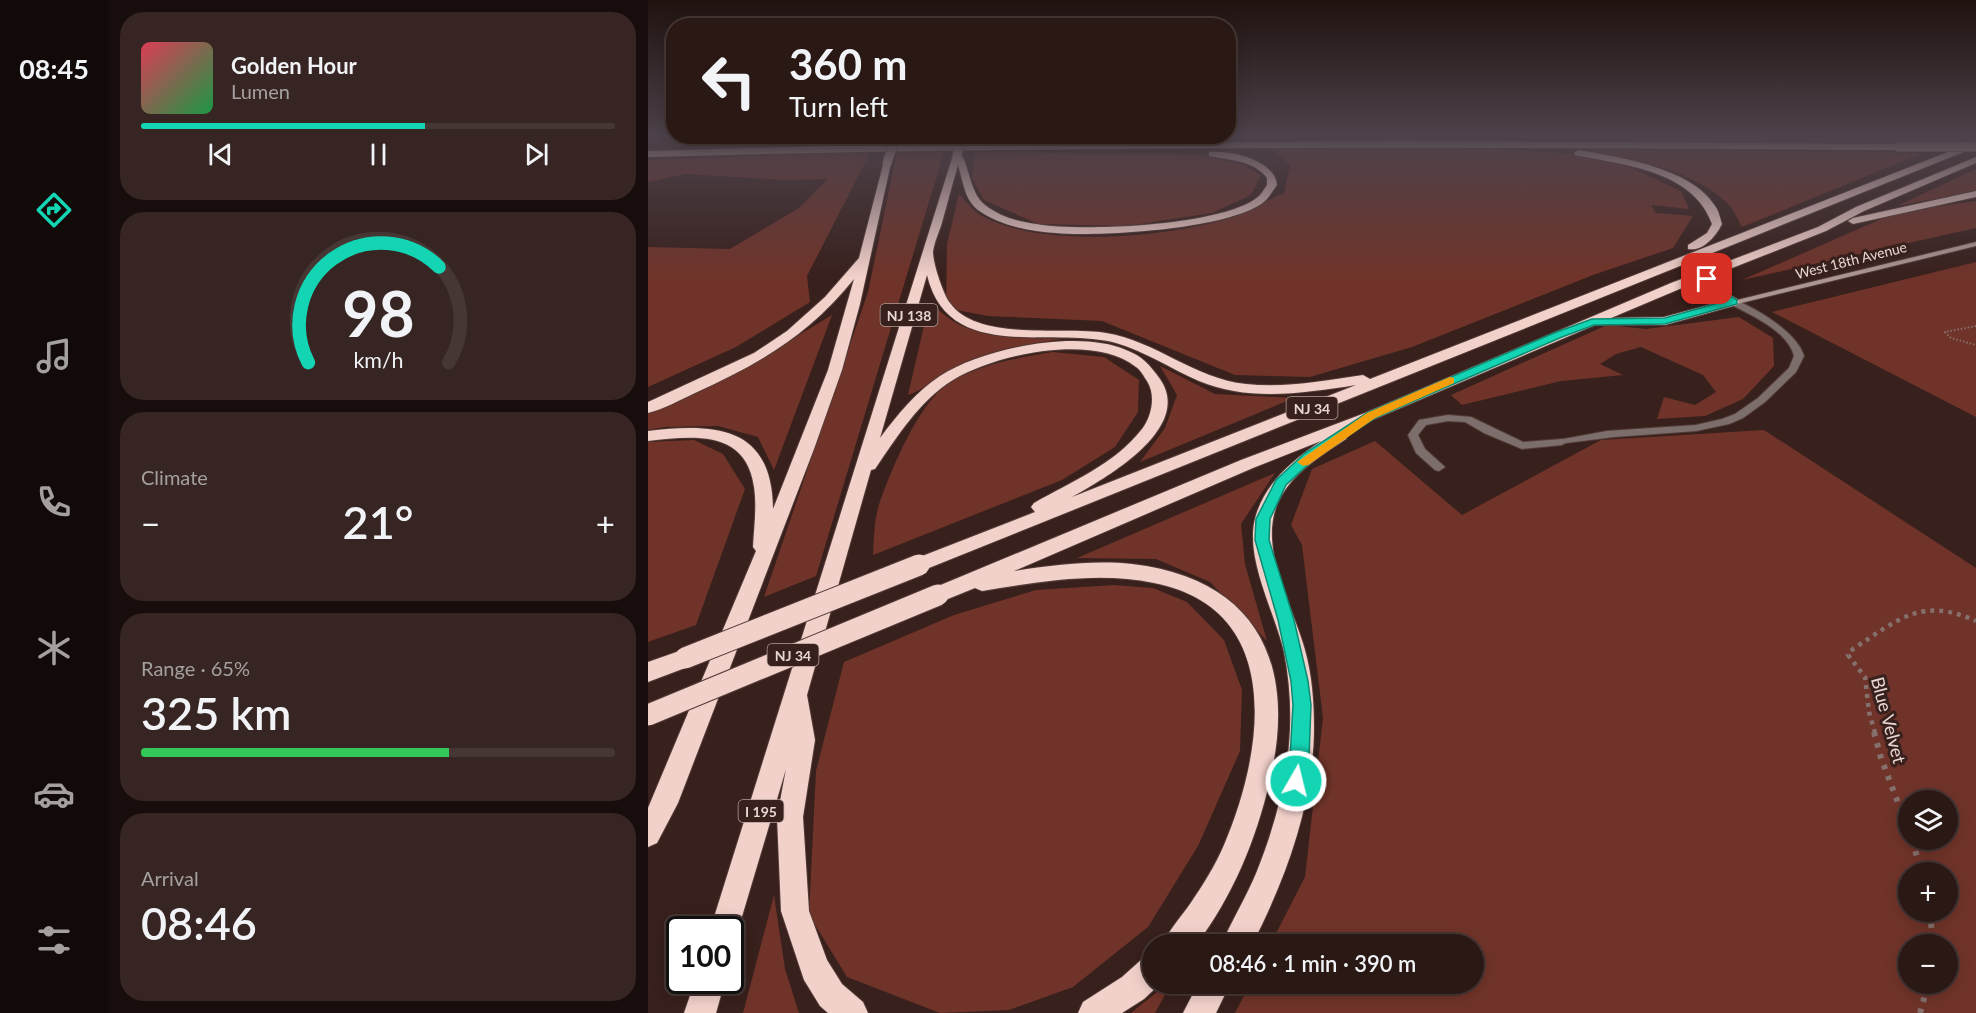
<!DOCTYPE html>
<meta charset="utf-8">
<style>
:root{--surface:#2a1815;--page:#362522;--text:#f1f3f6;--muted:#a5a0a0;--line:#463734;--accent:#13d5b3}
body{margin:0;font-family:Lato,sans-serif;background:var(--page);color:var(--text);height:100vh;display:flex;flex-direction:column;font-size:22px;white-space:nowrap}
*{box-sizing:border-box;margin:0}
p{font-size:20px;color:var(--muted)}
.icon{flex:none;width:33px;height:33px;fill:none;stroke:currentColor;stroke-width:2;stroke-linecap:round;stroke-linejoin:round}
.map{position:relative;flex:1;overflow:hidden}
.panel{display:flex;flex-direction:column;gap:12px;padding:12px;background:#170d0c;width:540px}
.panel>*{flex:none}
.banner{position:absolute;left:18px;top:18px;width:570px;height:126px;border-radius:24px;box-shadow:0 3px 15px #0003,0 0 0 2px var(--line);background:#2a1815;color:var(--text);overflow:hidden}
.controls{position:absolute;left:1250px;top:790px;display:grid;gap:12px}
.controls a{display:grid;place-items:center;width:60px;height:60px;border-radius:50%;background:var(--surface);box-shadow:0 3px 15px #0003,0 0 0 2px var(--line);font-size:30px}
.speed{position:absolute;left:18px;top:916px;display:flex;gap:12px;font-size:30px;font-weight:700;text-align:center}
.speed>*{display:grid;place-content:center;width:78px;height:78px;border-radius:50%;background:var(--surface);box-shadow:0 3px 15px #0003,0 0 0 2px var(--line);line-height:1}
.speed .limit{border:3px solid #111;border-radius:9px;background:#fff;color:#111}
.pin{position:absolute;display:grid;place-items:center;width:51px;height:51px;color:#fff;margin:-26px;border-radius:12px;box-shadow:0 3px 9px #0006}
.me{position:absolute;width:66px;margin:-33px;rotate:8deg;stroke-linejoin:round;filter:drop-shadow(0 0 4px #0008)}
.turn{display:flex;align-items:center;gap:21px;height:126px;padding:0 24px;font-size:27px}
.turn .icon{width:78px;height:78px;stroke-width:2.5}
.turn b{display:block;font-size:42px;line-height:51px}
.big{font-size:45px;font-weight:600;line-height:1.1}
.panel .card{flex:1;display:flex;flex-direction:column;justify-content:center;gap:9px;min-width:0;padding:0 21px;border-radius:24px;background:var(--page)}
.panel .dial{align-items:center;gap:0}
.dial svg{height:156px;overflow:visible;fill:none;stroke:var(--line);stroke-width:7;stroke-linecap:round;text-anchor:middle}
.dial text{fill:var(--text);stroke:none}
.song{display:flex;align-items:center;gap:18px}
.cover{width:72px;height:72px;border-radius:9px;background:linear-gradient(135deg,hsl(350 70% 55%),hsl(140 70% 35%))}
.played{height:6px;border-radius:3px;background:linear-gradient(90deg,var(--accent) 60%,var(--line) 60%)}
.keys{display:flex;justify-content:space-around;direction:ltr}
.heat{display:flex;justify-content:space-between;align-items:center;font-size:33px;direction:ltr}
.charge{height:9px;border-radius:4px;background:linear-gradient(90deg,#34c759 65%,var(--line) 0)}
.trip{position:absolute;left:494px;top:934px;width:342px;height:60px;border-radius:30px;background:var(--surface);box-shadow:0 3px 15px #0003,0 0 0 2px var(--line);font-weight:600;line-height:60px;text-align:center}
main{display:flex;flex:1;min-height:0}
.menu{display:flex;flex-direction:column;width:108px;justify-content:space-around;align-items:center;background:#110a08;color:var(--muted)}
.menu .icon{width:42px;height:42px}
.menu .selected{color:var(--accent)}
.menu b{font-size:27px;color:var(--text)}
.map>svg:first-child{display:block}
.green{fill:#703329;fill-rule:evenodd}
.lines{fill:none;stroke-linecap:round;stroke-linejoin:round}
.lane-casing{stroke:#543d39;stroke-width:2}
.street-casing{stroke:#543d39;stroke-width:2}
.secondary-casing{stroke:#543d39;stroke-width:2}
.highway-casing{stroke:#543d39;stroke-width:2}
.path-far2{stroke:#85706c;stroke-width:2;stroke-dasharray:1.5 2;stroke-linecap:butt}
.path-far1{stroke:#85706c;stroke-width:4.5;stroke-dasharray:4 5;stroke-linecap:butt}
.path{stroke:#85706c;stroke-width:6;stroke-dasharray:4.5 7;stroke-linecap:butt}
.lane{fill:#7c6e6b;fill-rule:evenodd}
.street{fill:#7c6e6b;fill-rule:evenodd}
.secondary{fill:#ac9692;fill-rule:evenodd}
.highway{fill:#f3d1cb;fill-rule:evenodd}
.highway-bridge-far1-casing{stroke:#543d39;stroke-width:10;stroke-linecap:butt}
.highway-bridge-casing{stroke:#543d39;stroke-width:23;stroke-linecap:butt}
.highway-bridge-far1{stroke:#f3d1cb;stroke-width:9}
.highway-bridge{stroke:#f3d1cb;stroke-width:21}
.route{fill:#13d5b3;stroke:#0c8a74;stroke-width:1.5}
.slow{fill:#f59e0b}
.labels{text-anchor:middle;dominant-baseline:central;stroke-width:6;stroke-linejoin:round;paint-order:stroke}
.far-street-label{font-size:14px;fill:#e7d6d2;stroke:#38201c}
.shield{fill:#38201c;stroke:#b29f9b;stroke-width:1.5}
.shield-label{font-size:14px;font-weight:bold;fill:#e7d6d2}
.near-street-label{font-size:18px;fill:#e7d6d2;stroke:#38201c}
</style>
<main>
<nav class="menu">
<b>08:45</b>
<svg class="icon selected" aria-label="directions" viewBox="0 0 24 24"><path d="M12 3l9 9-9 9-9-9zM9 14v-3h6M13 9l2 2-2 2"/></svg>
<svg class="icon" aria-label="music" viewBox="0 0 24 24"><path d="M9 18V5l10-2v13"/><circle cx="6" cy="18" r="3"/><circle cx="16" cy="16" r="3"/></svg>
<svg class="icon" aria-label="phone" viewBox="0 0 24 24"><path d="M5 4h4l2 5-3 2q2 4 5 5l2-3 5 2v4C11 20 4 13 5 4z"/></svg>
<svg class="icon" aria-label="climate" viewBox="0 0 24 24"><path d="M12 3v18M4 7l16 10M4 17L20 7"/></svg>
<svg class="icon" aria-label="car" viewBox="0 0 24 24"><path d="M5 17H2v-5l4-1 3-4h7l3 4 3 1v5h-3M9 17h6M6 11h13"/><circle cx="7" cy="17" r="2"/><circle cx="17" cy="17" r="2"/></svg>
<svg class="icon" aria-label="filters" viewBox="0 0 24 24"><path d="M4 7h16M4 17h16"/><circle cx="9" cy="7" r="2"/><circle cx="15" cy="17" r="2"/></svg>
</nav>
<section class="panel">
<div class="card">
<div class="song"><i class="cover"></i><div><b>Golden Hour</b><p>Lumen</p></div></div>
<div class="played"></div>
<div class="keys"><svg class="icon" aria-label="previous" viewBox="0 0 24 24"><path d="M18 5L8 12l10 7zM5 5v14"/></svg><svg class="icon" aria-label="pause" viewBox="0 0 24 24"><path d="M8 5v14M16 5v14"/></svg><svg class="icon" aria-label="next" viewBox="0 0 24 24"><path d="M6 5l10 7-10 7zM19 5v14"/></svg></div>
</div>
<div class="card dial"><svg viewBox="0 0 100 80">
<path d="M14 69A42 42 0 1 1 86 69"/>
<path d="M14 69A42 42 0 0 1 81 20" stroke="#13d5b3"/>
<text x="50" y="56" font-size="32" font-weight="700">98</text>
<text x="50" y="72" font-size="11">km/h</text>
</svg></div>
<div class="card"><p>Climate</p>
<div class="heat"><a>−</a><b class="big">21°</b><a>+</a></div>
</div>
<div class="card"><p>Range · 65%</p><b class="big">325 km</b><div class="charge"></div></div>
<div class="card"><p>Arrival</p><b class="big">08:46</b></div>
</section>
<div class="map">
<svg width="1328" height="1013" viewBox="0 0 1328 1013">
<rect width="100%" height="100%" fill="#38201c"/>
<g class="green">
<polygon points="1204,136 1318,136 1299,144 1038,142 1033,139"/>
<path d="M835,148l89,6 55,12 54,25 8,18 -38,-4 5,8 37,3 -20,32 -80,27 -181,72 -102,30 -75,-2 -133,-54 -114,-5 -42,-8 1,-64 12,-50c7,7 14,17 23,22 57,31 169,22 230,7 25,-6 49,-20 72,-30l6,-28 -19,-16z"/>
<path d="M920,149l309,3 44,2 -179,73c-4,-7 -8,-18 -15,-24 -39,-37 -107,-47 -159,-54z"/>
<polygon points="223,151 159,276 162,302 88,347 0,387 0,247 82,249 151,208 180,179 138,180 38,174 0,182 0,160"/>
<polygon points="249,152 296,152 168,576 116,597 220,292"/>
<polygon points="327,152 553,155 593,164 613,175 603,195 564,213 479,226 390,224 336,200 324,178"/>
<polygon points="1328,169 1328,191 1249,206"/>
<polygon points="1328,201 1328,228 1094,280 1249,212"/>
<polygon points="1328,262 1328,417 1124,312"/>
<path d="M284,303c34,39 82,34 129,36 -34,6 -69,10 -100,25 -17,8 -38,27 -53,31l21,-91z"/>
<polygon points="184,315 126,470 110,437 70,426 17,427 0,430 0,414 103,364"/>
<polygon points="1091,317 1125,338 1126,366 1095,399 1057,416 1009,419 1016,397 1047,405 1068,392 1055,375 993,347 968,354 952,364 975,375 913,381 814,405 803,395 959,325 998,329"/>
<path d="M405,352l51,5 35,23 -1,32 -23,35 -53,33 -189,75c1,-16 1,-35 6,-50 12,-35 41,-106 73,-124 33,-18 64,-23 101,-29z"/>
<polygon points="512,366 567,394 646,398 492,462 517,428 529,395"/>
<path d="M1116,430l212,138v445h-741l15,-29h223v-39h-203l35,-68 18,-159 -21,-173 -11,-20 21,-56 63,-28 87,74 139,-75zM1260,801h39v39h-39zM1260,873h39v39h-39zM1260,945h39v39h-39z"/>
<polygon points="46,440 75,454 97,489 48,625 0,642 0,442"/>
<polygon points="627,473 593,524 597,564 619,641 562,582 508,559 429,558"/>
<polygon points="466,585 505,588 539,602 576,640 594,690 592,751 550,846 500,927 425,987 361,1010 292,1013 199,977 161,915 168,771 196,662 306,615 388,590"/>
<polygon points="126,895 137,969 151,1013 95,1013"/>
<polygon points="519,984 523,984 507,1013 483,1013"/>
</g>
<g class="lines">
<defs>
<polygon id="lane" points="800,415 823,417 875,442 914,439 919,442 914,445 874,449 836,433 817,422 800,421 778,425 770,435 777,449 797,467 791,471 787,470 768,453 760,435 771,420"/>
<path id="street" d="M1085,299c23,9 64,33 71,57l-8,16 -31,30 -22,16 -14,6 -33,7 -82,6 -56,7 -1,-2 1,-2 49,-9 89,-6 26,-6 13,-5 23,-16 31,-30 5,-12c-7,-26 -42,-40 -64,-52l-1,-2z"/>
<polygon id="secondary" points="1328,242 1328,246 1085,305 1081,302"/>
<g id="highway">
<path d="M748,141l502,3 4,3 -4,3c-417,-3 -833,-5 -1250,7v-6l183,-5z"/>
<path d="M1328,141v6l-1057,425 -7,-2 -3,-5 3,-5 123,-48 -4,-5 3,-4c37,-21 81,-39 108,-74 10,-13 14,-34 5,-48 -3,-4 -6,-11 -11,-14 -43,-34 -140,-13 -183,13 -34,21 -56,57 -78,89l-4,1 -64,225 8,45 -12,77 6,94 18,49 15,24 21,18 5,11h-40l-8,-7 -16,-26 -23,-69 -4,-94 9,-48 -51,171 -5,2v-12h-20l244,-778h6c10,16 10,41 25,53 14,11 33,17 51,19 45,8 190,2 223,-28 3,-3 6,-8 8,-11v-7c-13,-18 -39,-18 -58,-22v-4c21,-2 66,8 68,33 -4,5 -7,11 -11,15 -30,29 -167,37 -210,33 -26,-2 -56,-7 -78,-23 -14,-11 -15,-30 -20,-45 -6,20 -11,40 -17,61 -3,8 -7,18 -8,26 0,11 10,42 17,51 28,39 113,23 156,30 50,8 89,46 140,51 39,4 78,-3 117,-9l7,4zM279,275c21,89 124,51 189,68 29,8 55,26 83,38 50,21 105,12 157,4l-284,112c34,-19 122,-69 88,-118 -10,-14 -18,-23 -34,-29 -48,-21 -143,-2 -186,26 -24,16 -42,38 -60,62z"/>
<path d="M930,150c41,7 114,18 137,56 4,5 5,12 7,18 -6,12 -19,28 -34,25v-4l19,-12 5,-9c-19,-54 -89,-59 -137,-69l-1,-2z"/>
<path d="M1328,157v6l-112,48 -38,20 -109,43 -4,5 1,6 23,14 2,3 -2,3 -72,20h-70l-251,107 4,4 -2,3c-26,17 -57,36 -69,66 -18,46 16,101 28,145 7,25 9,52 9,77 0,76 -28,151 -62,218h-31c11,-25 26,-49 36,-74 18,-45 31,-93 33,-142 1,-25 -1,-52 -6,-77 -9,-40 -41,-96 -28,-137 10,-33 37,-55 65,-74l-68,27 -239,103c39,-6 79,-11 118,-7 126,15 165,100 138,216 -14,60 -37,116 -74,165h-34c7,-15 18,-27 28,-41 13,-19 25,-38 34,-59 40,-94 62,-236 -70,-262 -57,-12 -115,-1 -172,8l-7,-3 -37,15 -7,-2 -3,-6 3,-6 310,-129 124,-47 306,-130 147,-56 38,-20zM1053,280l3,10 19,11 -59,16 -53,1z"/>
<path d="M236,161l7,2 -31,141 -18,66 -28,79 -136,354 -21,40 -9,4v-39l108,-257 -3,-4c1,-20 4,-40 1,-60 -8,-58 -61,-51 -106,-46v-10c68,-8 124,-5 125,78l55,-139 26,-91c-45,56 -95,85 -159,114 -15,7 -31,16 -47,20v-11l106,-49 33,-22 38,-34 34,-39z"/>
<polygon points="1328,191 1328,197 1205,224 1200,221 1205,218"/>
<polygon points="37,649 45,651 48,658 45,665 0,682 0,662"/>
<polygon points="504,956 504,984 512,984 496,999 474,1013 430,1013 435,1002 474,977 493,960"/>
<polygon points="47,981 77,981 68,1013 36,1013"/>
<polygon points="550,984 582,984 568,1013 535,1013"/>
</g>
</defs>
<use href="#lane" class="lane-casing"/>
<use href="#street" class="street-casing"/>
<use href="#secondary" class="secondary-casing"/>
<use href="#highway" class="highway-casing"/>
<polyline class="path-far2" points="1328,326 1297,332 1303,338 1328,345"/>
<path class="path-far1" d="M1227,733l-6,-21 -4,-35 -17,-22 5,-6c45,-29 68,-53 123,-28"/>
<g class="path">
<polyline points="1226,732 1233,758 1260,829"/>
<polyline points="1264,840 1274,873"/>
<polyline points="1282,912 1285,945"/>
<polyline points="1272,1013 1280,984"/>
</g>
<use href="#lane" class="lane"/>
<use href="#street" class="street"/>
<use href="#secondary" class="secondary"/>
<use href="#highway" class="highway"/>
<defs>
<g id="highway-bridge-far1">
<polyline points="1250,147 1328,147"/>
<polyline points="309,154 315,136"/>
<polyline points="239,163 248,136"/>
</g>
<g id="highway-bridge">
<polyline points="37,658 271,565"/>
<polyline points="0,715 290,595"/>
</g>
</defs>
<use href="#highway-bridge-far1" class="highway-bridge-far1-casing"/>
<use href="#highway-bridge" class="highway-bridge-casing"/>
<use href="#highway-bridge-far1" class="highway-bridge-far1"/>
<use href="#highway-bridge" class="highway-bridge"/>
</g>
<linearGradient id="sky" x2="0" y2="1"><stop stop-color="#1f120f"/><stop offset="0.49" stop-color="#4d424b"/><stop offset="1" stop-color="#4d424b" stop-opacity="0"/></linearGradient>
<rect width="1328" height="278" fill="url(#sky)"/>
<polygon class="route" points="1059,276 1063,279 1065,286 1089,300 1089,304 1017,324 946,325 914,337 727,418 666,459 638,485 622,519 621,540 646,620 660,681 663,705 661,758 655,788 648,791 641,788 638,781 642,758 645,705 643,681 630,620 607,540 608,519 628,480 657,453 719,413 906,333 944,319 1017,318 1077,301 1057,289 1054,279"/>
<polygon class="slow" points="802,377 806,378 806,383 727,418 660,465 655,466 649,462 719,413"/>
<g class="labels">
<g class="far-street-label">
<text transform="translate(1203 260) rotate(-14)">West 18th Avenue</text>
</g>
<g class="shield">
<rect x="232.5" y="304" width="57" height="22" rx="4.5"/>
<rect x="638.5" y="397" width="51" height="22" rx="4.5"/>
<rect x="119.5" y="644" width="51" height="22" rx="4.5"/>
<rect x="90.5" y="800" width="45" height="22" rx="4.5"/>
</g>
<g class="shield-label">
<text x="261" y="315">NJ 138</text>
<text x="664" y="408">NJ 34</text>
<text x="145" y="655">NJ 34</text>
<text x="113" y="811">I 195</text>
</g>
<g class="near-street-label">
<text transform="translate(1241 720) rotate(75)">Blue Velvet</text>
</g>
</g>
</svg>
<div class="controls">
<a><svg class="icon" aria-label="layers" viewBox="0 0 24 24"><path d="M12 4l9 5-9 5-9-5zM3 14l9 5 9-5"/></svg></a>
<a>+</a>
<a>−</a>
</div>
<div class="speed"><div class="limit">100</div></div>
<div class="pin" style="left:1059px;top:279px;background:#d93025"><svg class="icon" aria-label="arrive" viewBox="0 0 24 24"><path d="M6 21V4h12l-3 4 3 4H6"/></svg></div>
<svg class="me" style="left:648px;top:781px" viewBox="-20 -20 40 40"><circle r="17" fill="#13d5b3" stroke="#fff" stroke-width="3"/><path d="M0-11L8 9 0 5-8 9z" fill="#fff"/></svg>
<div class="trip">08:46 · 1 min · 390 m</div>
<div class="banner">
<div class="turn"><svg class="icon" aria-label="left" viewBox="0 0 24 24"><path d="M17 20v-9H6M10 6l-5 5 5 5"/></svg><div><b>360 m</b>Turn left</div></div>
</div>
</div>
</main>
